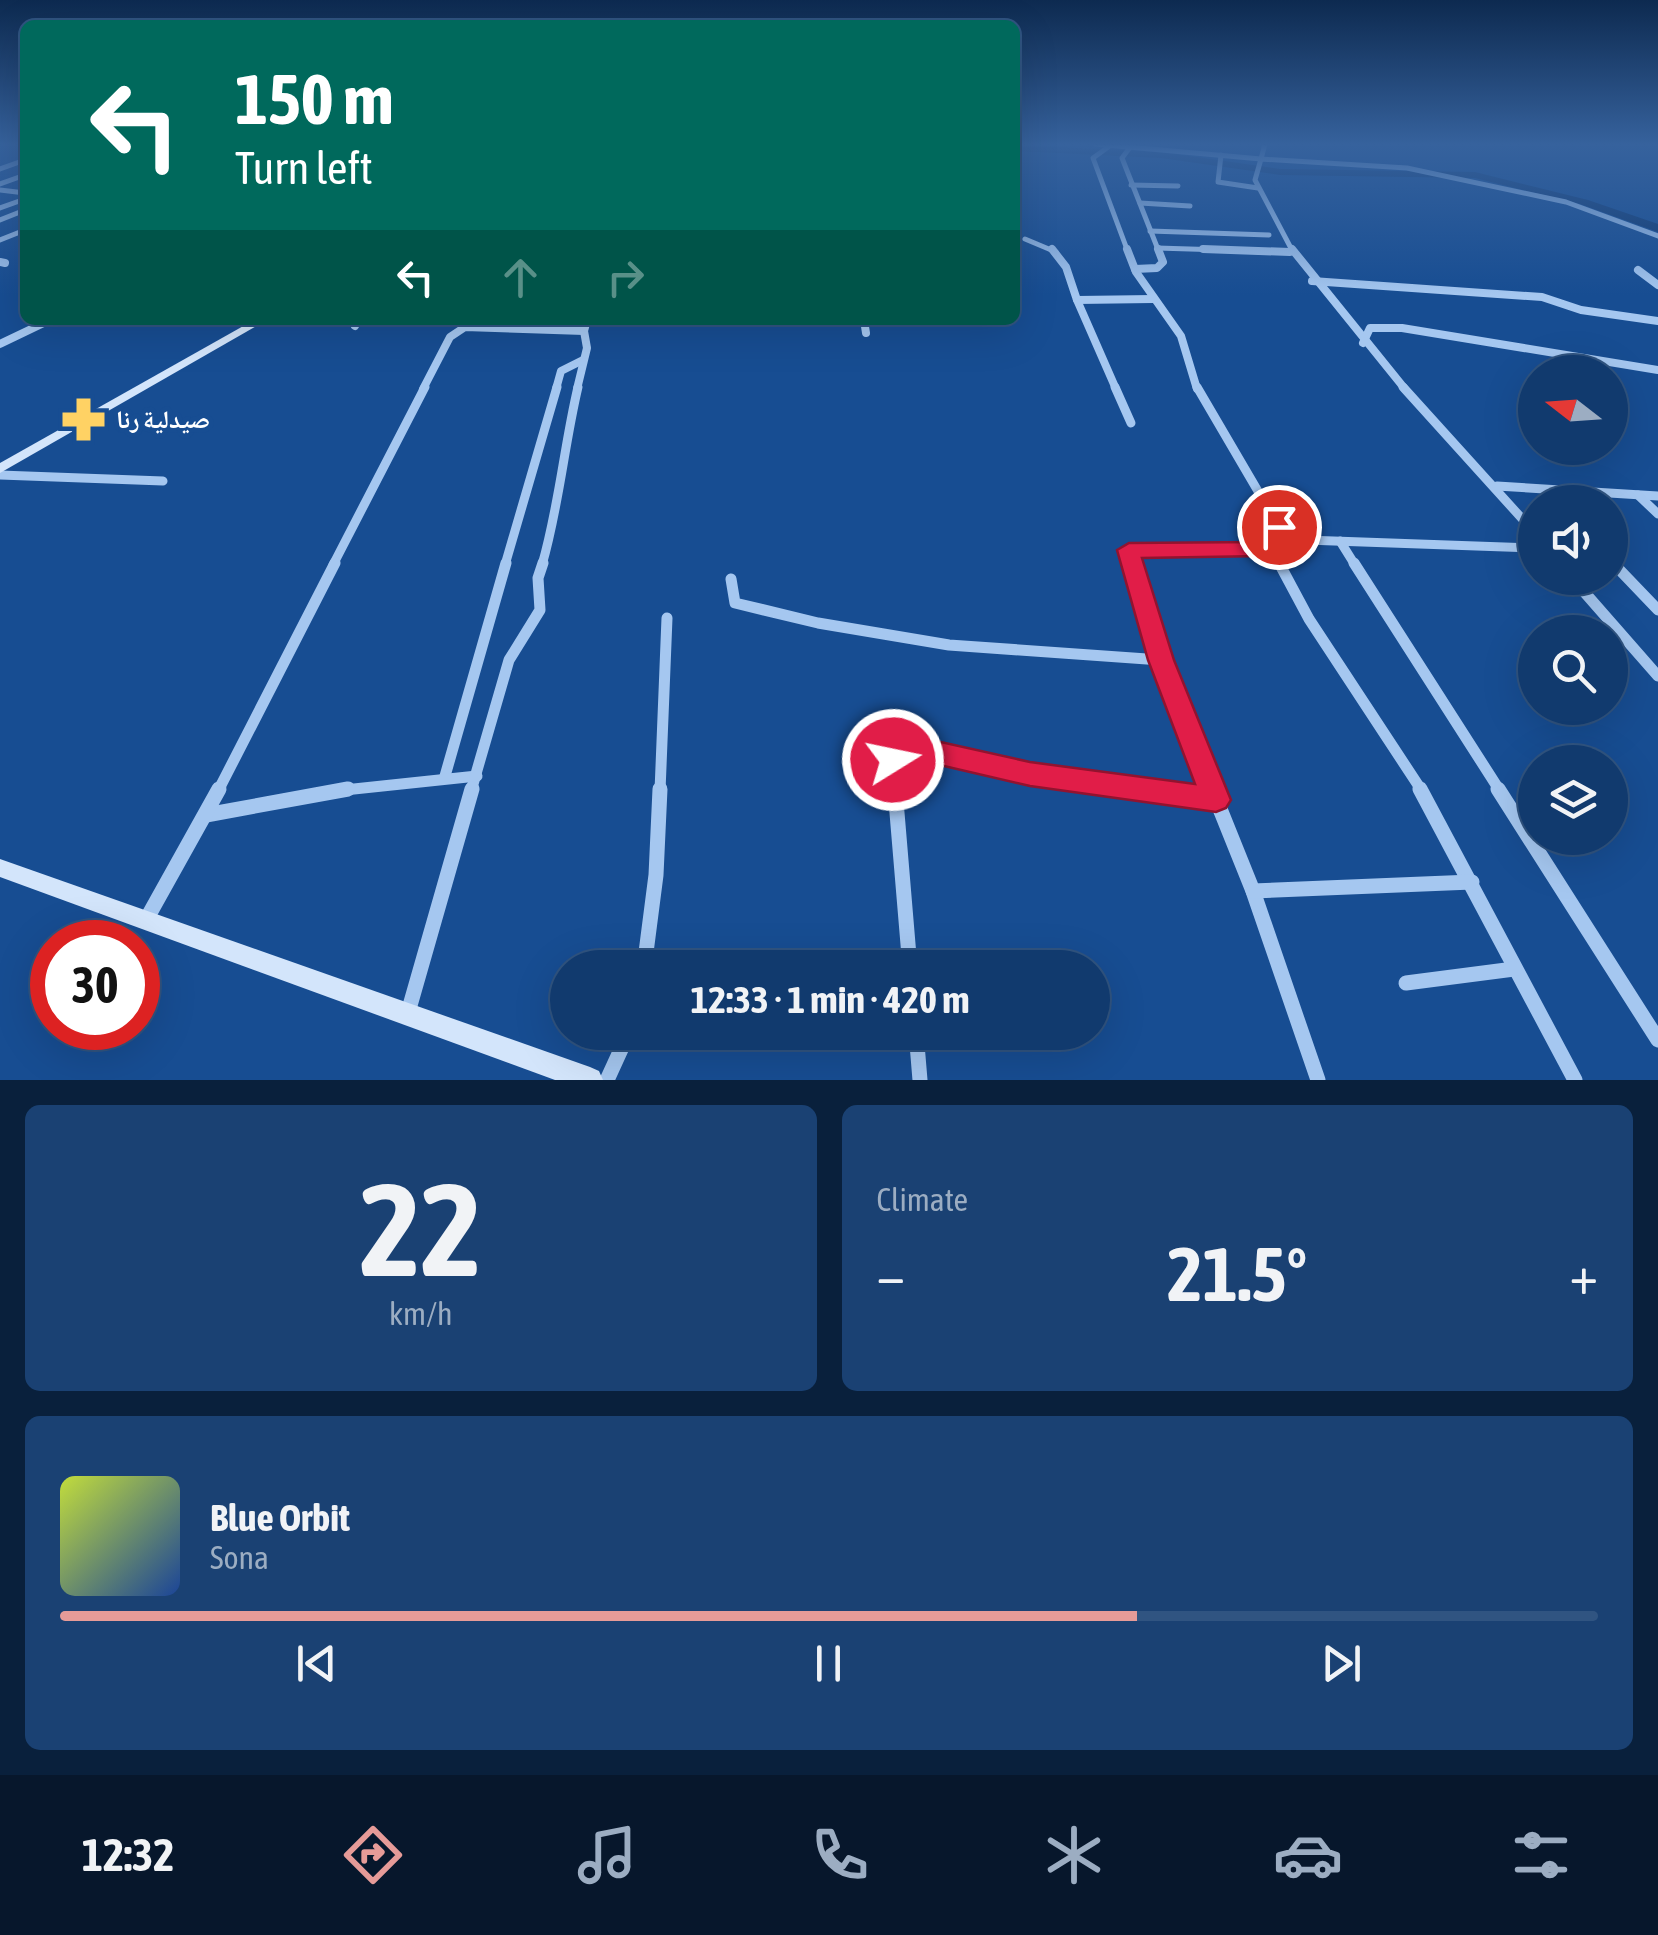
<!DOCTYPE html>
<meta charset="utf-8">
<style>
:root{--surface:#113a6e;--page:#1a4173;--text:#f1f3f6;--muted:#9cadc2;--line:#305481;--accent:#e69b98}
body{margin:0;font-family:"Asap Condensed","Noto Naskh Arabic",sans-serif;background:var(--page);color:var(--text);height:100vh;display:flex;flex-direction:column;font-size:38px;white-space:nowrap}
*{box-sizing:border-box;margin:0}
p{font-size:32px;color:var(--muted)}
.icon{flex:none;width:55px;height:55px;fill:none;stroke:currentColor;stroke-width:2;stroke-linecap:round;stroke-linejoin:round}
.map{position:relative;height:1080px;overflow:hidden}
.sheet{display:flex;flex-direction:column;gap:25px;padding:25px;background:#09203c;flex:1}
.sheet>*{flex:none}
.banner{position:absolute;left:20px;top:20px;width:1000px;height:305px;border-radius:15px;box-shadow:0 10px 40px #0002,0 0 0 2px var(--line);background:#00695c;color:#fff;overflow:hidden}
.needle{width:65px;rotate:287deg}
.fabs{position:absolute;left:1518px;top:355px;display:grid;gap:20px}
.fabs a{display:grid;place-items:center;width:110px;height:110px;border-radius:50%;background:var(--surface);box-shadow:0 10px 40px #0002,0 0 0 2px var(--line);font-size:50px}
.speed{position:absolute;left:30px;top:920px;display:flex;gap:20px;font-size:50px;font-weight:700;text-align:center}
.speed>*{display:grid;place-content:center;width:130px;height:130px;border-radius:50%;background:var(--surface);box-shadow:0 10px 40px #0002,0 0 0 2px var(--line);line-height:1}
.speed .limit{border:15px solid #d22;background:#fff;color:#111}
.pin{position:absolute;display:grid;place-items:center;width:85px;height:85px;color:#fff;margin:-42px;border:5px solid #fff;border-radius:50%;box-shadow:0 2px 10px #0007}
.me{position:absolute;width:110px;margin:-55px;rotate:80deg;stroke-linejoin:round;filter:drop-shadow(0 0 8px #0008)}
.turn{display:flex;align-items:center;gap:35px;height:210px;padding:0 50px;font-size:45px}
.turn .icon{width:130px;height:130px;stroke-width:2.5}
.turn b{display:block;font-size:70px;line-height:85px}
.lanes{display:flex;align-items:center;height:95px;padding:0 50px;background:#0003;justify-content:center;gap:50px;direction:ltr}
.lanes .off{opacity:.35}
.big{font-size:75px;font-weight:700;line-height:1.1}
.sheet .widget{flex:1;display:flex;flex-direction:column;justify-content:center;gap:15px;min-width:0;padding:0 35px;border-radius:15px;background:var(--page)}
.sheet .dial{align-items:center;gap:0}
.dial b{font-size:130px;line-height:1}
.song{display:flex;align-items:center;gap:30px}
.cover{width:120px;height:120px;border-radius:15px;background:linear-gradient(135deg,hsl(70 70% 55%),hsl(220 70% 35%))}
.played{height:10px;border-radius:5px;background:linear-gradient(90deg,var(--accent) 70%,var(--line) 70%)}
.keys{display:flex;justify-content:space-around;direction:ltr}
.heat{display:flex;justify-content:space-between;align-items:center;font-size:55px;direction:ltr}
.sheet .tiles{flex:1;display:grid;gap:25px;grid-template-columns:1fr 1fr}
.widget:last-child{grid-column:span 2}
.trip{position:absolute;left:550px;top:950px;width:560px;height:100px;border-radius:50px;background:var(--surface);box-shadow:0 10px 40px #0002,0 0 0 2px var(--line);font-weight:700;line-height:100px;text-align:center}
.dock{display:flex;height:160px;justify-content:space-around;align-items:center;background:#07172c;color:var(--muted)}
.dock .icon{width:70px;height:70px}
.dock .selected{color:var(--accent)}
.dock b{font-size:45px;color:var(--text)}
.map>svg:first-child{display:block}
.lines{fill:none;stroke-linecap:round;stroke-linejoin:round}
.river{fill:#0f386f;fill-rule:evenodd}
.street-far4{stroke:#a5c7f0;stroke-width:5}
.street-far3{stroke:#a5c7f0;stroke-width:8}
.street-far2{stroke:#a5c7f0;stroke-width:9}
.street-far1{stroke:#a5c7f0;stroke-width:11}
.street{stroke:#a5c7f0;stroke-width:15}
.secondary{fill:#d3e5fb;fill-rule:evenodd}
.route{fill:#e11d48;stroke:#92132f;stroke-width:2.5}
.labels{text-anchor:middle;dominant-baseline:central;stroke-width:10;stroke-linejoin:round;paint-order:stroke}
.poi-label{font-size:25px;font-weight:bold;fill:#fff;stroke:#174d92;text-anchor:start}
</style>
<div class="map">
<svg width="1658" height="1080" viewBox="0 0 1658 1080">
<rect width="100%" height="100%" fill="#174d92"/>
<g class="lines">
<polygon class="river" points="1015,145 1161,152 1280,169 1475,172 1588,200 1658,224 1658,232 1580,204 1475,178 1280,175 1161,158 1015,151"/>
<g class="street-far4">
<polyline points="1095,144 1261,159 1265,144"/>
<polyline points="1111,145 1093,158 1128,252"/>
<polyline points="1131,146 1122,158 1159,252"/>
<polyline points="1221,155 1218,182 1258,188"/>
<polyline points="0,169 25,160"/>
<polyline points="0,184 25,175"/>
<polyline points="1131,185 1178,186"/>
<polyline points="0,190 25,193"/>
<polyline points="1140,203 1190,206"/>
<polyline points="0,208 25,199"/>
<polyline points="0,220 25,210"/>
<polyline points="1150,231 1269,235"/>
<polyline points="1025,239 1056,252"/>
<polyline points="0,240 25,230"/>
<polyline points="1157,248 1286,252"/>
<polyline points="1293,252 1255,180 1261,159 1407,168 1566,202 1658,236"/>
</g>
<g class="street-far3">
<polyline points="1052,249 1066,267 1077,300 1153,299"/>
<polyline points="1127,249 1136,272 1181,336 1197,389"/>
<polyline points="1203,249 1290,252"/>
<polyline points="1292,249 1405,389"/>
<polyline points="0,262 5,263"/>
<polyline points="1135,269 1157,268 1163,262 1158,249"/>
<polyline points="1638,270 1658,285"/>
<polyline points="1312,281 1542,297 1581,310 1658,321"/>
<polyline points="1077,300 1116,389"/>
<polyline points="864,320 866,333"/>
<polyline points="355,326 358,320"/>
<polyline points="1363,343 1370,328 1402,328 1658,370"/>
<polyline points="0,344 50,320"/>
<polyline points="423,389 450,337 465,327 584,331"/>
<polyline points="556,389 561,371 583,360"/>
<polyline points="577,389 587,348 584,331 587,320"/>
</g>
<g class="street-far2">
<polyline points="1115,387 1131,423"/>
<polyline points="1403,387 1535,533"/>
<polyline points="0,475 163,481"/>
<polyline points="1497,486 1658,496"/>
<polyline points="1638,495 1658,514"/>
<polyline points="1277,539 1535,548"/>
<polyline points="1340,541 1355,565"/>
<polyline points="1270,547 1280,565"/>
<polyline points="1610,560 1615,565"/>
<polyline points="333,565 425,387"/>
<polyline points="505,565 557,387"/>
<path d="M542,565c17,-58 22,-119 36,-178"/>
<polyline points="1131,565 1128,555 1134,549 1263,549 1274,544 1279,527 1197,387"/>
</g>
<g class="street-far1">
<polyline points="1130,563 1161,660 1213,791"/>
<polyline points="1279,563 1309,619 1422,791"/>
<polyline points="1354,563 1500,791"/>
<polyline points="1613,563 1658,610"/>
<polyline points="1572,578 1658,676"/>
<polyline points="731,579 735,603 818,623 949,645 1161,660"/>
<polyline points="445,776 506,563"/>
<polyline points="218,791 335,563"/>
<polyline points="335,791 477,776"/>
<polyline points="471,791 509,660 540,610 538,578 543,563"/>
<polyline points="660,791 667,618"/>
<polyline points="896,791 893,759 899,748 1030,774 1159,791"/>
</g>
<g class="street">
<polyline points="895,789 910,968"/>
<polyline points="1140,789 1216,799"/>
<polyline points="1212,789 1253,891 1318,1080"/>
<polyline points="1420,789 1575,1080"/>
<polyline points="1498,789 1658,1040"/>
<polyline points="206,815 348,789"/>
<polyline points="1253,891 1472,882"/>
<polyline points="146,920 219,789"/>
<polyline points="644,968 656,875 660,789"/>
<polyline points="1406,983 1514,969"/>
<polyline points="407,1016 472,789"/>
<polyline points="916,1032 920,1080"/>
<polyline points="607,1080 629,1032"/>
</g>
<g class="secondary">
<polygon points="254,320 267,320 0,473 0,463"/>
<polygon points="0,859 590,1067 599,1071 603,1080 555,1080 0,877"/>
</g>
</g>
<linearGradient id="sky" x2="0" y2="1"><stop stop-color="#0d2a50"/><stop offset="0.49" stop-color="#36629d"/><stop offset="1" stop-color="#36629d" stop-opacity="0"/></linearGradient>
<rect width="1658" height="295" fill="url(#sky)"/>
<polygon class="route" points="1279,520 1290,527 1289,540 1263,556 1142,558 1174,660 1231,800 1226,808 1216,812 1030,786 914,759 893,771 883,768 879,760 889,740 914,736 1030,762 1195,784 1148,660 1117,550 1129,543 1258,542 1266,537 1271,522"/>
<defs>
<symbol id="pharmacy-bare" viewBox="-9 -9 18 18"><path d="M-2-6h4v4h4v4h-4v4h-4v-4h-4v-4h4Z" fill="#ffd264" stroke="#174d92" stroke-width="2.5" paint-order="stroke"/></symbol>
</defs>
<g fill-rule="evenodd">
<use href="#pharmacy-bare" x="52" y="388" width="63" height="63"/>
</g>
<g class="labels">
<g class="poi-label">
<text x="116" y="419">صيدلية رنا</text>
</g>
</g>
</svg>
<div class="fabs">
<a><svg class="needle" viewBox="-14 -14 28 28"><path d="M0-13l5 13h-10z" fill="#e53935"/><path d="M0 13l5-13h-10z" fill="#9cadc2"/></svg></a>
<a><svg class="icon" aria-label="sound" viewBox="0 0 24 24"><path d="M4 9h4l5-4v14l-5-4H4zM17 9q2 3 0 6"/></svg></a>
<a><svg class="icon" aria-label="search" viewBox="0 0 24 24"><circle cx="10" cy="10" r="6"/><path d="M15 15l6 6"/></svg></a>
<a><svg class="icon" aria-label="layers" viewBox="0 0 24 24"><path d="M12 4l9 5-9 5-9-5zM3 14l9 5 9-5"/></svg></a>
</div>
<div class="speed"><div class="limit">30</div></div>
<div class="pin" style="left:1279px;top:527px;background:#d93025"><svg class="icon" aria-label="arrive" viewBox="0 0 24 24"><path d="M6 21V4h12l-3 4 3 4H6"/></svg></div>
<svg class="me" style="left:893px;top:760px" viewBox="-20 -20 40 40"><circle r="17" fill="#e11d48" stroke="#fff" stroke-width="3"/><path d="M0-11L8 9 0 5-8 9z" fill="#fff"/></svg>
<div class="trip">12:33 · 1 min · 420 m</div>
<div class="banner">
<div class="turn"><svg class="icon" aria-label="left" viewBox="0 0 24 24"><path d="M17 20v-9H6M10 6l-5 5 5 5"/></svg><div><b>150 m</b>Turn left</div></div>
<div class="lanes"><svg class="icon" aria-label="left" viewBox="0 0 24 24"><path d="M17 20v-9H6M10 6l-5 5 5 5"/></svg><svg class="icon off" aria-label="ahead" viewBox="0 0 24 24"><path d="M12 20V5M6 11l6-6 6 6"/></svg><svg class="icon off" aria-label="right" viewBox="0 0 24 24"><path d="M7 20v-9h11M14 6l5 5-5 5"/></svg></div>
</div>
</div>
<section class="sheet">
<div class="tiles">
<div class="widget dial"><b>22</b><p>km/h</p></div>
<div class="widget"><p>Climate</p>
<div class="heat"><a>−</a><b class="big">21.5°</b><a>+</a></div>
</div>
<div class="widget">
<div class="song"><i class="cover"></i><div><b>Blue Orbit</b><p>Sona</p></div></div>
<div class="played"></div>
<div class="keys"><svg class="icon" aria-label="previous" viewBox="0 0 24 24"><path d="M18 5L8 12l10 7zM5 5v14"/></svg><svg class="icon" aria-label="pause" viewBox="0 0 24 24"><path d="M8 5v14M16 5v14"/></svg><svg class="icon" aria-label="next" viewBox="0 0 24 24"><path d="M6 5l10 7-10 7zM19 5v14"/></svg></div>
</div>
</div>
</section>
<nav class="dock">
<b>12:32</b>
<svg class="icon selected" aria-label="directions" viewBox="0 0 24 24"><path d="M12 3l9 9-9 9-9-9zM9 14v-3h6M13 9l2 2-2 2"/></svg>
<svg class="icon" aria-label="music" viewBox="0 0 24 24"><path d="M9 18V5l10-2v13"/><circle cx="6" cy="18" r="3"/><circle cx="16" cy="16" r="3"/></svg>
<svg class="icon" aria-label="phone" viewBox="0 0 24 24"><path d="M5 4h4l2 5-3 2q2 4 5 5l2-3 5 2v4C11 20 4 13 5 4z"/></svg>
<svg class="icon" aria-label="climate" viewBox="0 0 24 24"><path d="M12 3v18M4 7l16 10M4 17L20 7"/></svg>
<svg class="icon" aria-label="car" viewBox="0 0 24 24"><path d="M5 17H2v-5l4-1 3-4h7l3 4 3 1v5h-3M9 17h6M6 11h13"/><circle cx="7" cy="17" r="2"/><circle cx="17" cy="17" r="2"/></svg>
<svg class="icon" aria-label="filters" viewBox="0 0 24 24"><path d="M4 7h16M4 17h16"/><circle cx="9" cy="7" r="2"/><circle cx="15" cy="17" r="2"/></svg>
</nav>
